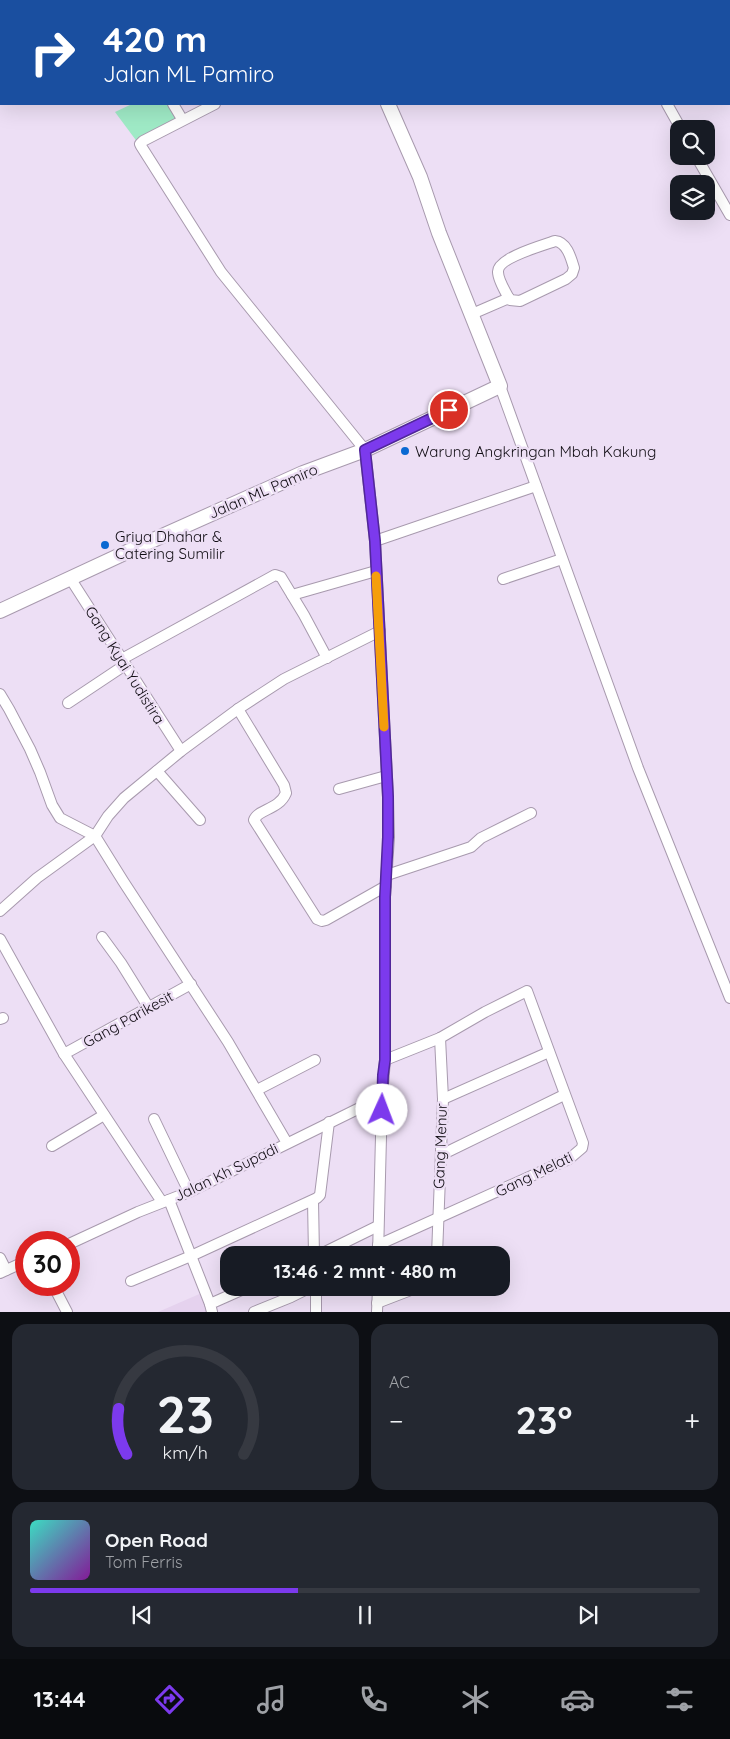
<!DOCTYPE html>
<html lang="id">
<meta charset="utf-8">
<style>
:root{--surface:#171b24;--page:#242831;--text:#f1f3f6;--muted:#9ea1a6;--line:#363941;--accent:#7c3aed}
body{margin:0;font-family:Quicksand,sans-serif;background:var(--page);color:var(--text);height:100vh;display:flex;flex-direction:column;font-size:19px;white-space:nowrap}
*{box-sizing:border-box;margin:0}
p{font-size:16px;color:var(--muted)}
.icon{flex:none;width:28px;height:28px;fill:none;stroke:currentColor;stroke-width:2;stroke-linecap:round;stroke-linejoin:round}
.map{position:relative;height:1312px;overflow:hidden}
.panel{display:flex;flex-direction:column;gap:12px;padding:12px;background:#0d0f14;flex:1}
.panel>*{flex:none}
.banner{position:absolute;left:0px;top:0px;width:730px;height:105px;box-shadow:0 5px 20px #0002;background:#1a4fa0;color:#fff;overflow:hidden}
.fabs{position:absolute;left:670px;top:120px;display:grid;gap:10px}
.fabs a{display:grid;place-items:center;width:45px;height:45px;border-radius:10px;background:var(--surface);box-shadow:0 5px 20px #0002;font-size:25px}
.speed{position:absolute;left:15px;top:1231px;display:flex;gap:10px;font-size:25px;font-weight:700;text-align:center}
.speed>*{display:grid;place-content:center;width:65px;height:65px;border-radius:50%;background:var(--surface);box-shadow:0 5px 20px #0002;line-height:1}
.speed .limit{border:8px solid #d22;background:#fff;color:#111}
.pin{position:absolute;display:grid;place-items:center;width:42px;height:42px;color:#fff;margin:-21px;border:2px solid #fff;border-radius:50%;box-shadow:0 1px 5px #0007}
.me{position:absolute;width:55px;margin:-28px;rotate:2deg;stroke-linejoin:round;filter:drop-shadow(0 0 4px #0008)}
.turn{display:flex;align-items:center;gap:18px;height:105px;padding:0 20px;font-size:22px}
.turn .icon{width:65px;height:65px;stroke-width:2.5}
.turn b{display:block;font-size:35px;line-height:42px}
.big{font-size:38px;font-weight:700;line-height:1.1}
.panel .tile{flex:1;display:flex;flex-direction:column;justify-content:center;gap:8px;min-width:0;padding:0 18px;border-radius:15px;background:var(--page)}
.panel .dial{align-items:center;gap:0}
.dial svg{height:130px;overflow:visible;fill:none;stroke:var(--line);stroke-width:7;stroke-linecap:round;text-anchor:middle}
.dial text{fill:var(--text);stroke:none}
.song{display:flex;align-items:center;gap:15px}
.cover{width:60px;height:60px;border-radius:8px;background:linear-gradient(135deg,hsl(170 70% 55%),hsl(290 70% 35%))}
.played{height:5px;border-radius:2px;background:linear-gradient(90deg,var(--accent) 40%,var(--line) 40%)}
.keys{display:flex;justify-content:space-around;direction:ltr}
.heat{display:flex;justify-content:space-between;align-items:center;font-size:28px;direction:ltr}
.panel .tiles{flex:1;display:grid;gap:12px;grid-template-columns:1fr 1fr}
.tile:last-child{grid-column:span 2}
.trip{position:absolute;left:220px;top:1246px;width:290px;height:50px;border-radius:15px;background:var(--surface);box-shadow:0 5px 20px #0002;font-weight:700;line-height:50px;text-align:center}
.tab-bar{display:flex;height:80px;justify-content:space-around;align-items:center;background:#090b0e;color:var(--muted)}
.tab-bar .icon{width:35px;height:35px}
.tab-bar .on{color:var(--accent)}
.tab-bar b{font-size:22px;color:var(--text)}
.map>svg:first-child{display:block}
.built{fill:#e5d2ee}
.green{fill:#9feac6}
.lines{fill:none;stroke-linecap:round;stroke-linejoin:round}
.street-casing{stroke:#a89aae;stroke-width:12}
.secondary-casing{stroke:#a89aae;stroke-width:16}
.street{stroke:#fff;stroke-width:10}
.secondary{stroke:#fff;stroke-width:14}
.route-casing{stroke:#51269a;stroke-width:12}
.route{stroke:#7c3aed;stroke-width:9}
.slow{stroke:#f59e0b;stroke-width:9}
.poi-dot{fill:#0b69d2;stroke:#eddff5;stroke-width:2}
.labels{text-anchor:middle;dominant-baseline:central;stroke-width:5;stroke-linejoin:round;paint-order:stroke}
.poi-label{font-size:15px;fill:#110d14;stroke:#eddff5;text-anchor:start}
.street-label{font-size:15px;fill:#110d14;stroke:#eddff5}
</style>
<div class="map">
<svg width="730" height="1312" viewBox="0 0 730 1312">
<rect width="100%" height="100%" fill="#eddff5"/>
<polygon class="built" points="204,1292 212,1312 158,1312"/>
<polygon class="green" points="132,104 174,104 182,117 138,143 115,112"/>
<g class="lines">
<defs>
<g id="street">
<polyline points="83,0 85,1"/>
<polyline points="220,0 221,1"/>
<polyline points="285,0 286,1"/>
<polyline points="382,1 382,0"/>
<polyline points="636,1 636,0"/>
<polyline points="173,104 182,119"/>
<polyline points="215,104 143,141 140,144 141,146 221,272 365,450 375,541 388,797 389,837 385,897 385,1060 382,1097 378,1255"/>
<polyline points="667,104 681,129"/>
<polyline points="696,156 730,215"/>
<path d="M555,241c12,1 16,17 19,27l-2,6 -6,5 -46,22 -10,-1c-4,-7 -12,-20 -12,-28 -1,-14 46,-27 57,-31z"/>
<polyline points="472,314 509,298"/>
<polyline points="500,386 638,768 730,998"/>
<polyline points="375,541 536,486"/>
<polyline points="70,578 181,751"/>
<polyline points="503,579 562,559"/>
<polyline points="292,595 376,571"/>
<polyline points="122,659 275,575 281,577 304,615 327,658"/>
<polyline points="0,694 9,709 30,749 40,772 52,805 60,818 95,836 123,881 228,1042 287,1143"/>
<polyline points="68,703 125,665"/>
<path d="M238,709l46,76 2,8c-7,17 -28,16 -32,27l63,99 5,2 4,-1 60,-34"/>
<polyline points="157,771 200,820"/>
<polyline points="339,789 386,776"/>
<polyline points="387,875 471,847 481,838 531,813"/>
<polyline points="0,911 37,878 95,836 108,816 124,798 181,751 238,709 284,679 380,631"/>
<polyline points="102,937 121,963 149,1008"/>
<polyline points="0,939 64,1054 162,1202"/>
<polyline points="0,1019 3,1018"/>
<polyline points="64,1054 191,984"/>
<polyline points="257,1090 315,1060"/>
<polyline points="443,1099 549,1052"/>
<polyline points="154,1119 189,1192"/>
<polyline points="52,1146 104,1115"/>
<polyline points="441,1155 564,1095"/>
<polyline points="169,1200 210,1304"/>
<polyline points="313,1201 314,1255"/>
<polyline points="69,1244 138,1212 189,1192 382,1097"/>
<polyline points="378,1245 569,1159 582,1148 583,1143 527,991 485,1012 440,1038 385,1060"/>
<polyline points="319,1255 378,1226"/>
<polyline points="437,1255 443,1099 440,1038"/>
<polyline points="0,1258 6,1270"/>
<polyline points="0,1273 26,1261"/>
<polyline points="131,1281 191,1256 317,1198 320,1195 321,1187 329,1122"/>
<polyline points="53,1285 67,1312"/>
<polyline points="377,1303 416,1288"/>
<polyline points="212,1312 210,1304 246,1288"/>
<polyline points="254,1312 291,1297 309,1288"/>
<polyline points="316,1312 316,1288"/>
<polyline points="377,1312 378,1288"/>
</g>
<g id="secondary">
<polyline points="587,1 590,0"/>
<polyline points="0,611 142,545 303,473 365,450 500,386 439,233 420,177 388,104"/>
</g>
</defs>
<use href="#street" class="street-casing"/>
<use href="#secondary" class="secondary-casing"/>
<use href="#street" class="street"/>
<use href="#secondary" class="secondary"/>
</g>
<g class="lines">
<defs>
<polyline id="route" points="382,1110 383,1075 385,1060 385,897 388,837 388,797 375,541 365,450 449,410"/>
</defs>
<use href="#route" class="route-casing"/>
<use href="#route" class="route"/>
<polyline class="slow" points="376,576 384,727"/>
</g>
<g class="poi-dot">
<circle cx="405" cy="451" r="5"/>
<circle cx="105" cy="545" r="5"/>
</g>
<g class="labels">
<g class="poi-label">
<text x="415" y="451">Warung Angkringan Mbah Kakung</text>
<text x="115" y="536">Griya Dhahar &amp;<tspan x="115" dy="17">Catering Sumilir</tspan></text>
</g>
<g class="street-label">
<text transform="translate(263 491) rotate(-23)">Jalan ML Pamiro</text>
<text transform="translate(125 665) rotate(58)">Gang Kyai Yudistira</text>
<text transform="translate(128 1019) rotate(-29)">Gang Parikesit</text>
<text transform="translate(440 1146) rotate(-88)">Gang Menur</text>
<text transform="translate(226 1172) rotate(-26)">Jalan Kh Supadi</text>
<text transform="translate(534 1174) rotate(-26)">Gang Melati</text>
</g>
</g>
</svg>
<div class="fabs">
<a><svg class="icon" aria-label="search" viewBox="0 0 24 24"><circle cx="10" cy="10" r="6"/><path d="M15 15l6 6"/></svg></a>
<a><svg class="icon" aria-label="layers" viewBox="0 0 24 24"><path d="M12 4l9 5-9 5-9-5zM3 14l9 5 9-5"/></svg></a>
</div>
<div class="speed"><div class="limit">30</div></div>
<div class="pin" style="left:449px;top:410px;background:#d93025"><svg class="icon" aria-label="arrive" viewBox="0 0 24 24"><path d="M6 21V4h12l-3 4 3 4H6"/></svg></div>
<svg class="me" style="left:382px;top:1110px" viewBox="-20 -20 40 40"><circle r="19" fill="#fff"/><path d="M0-13L10 11 0 6-10 11z" fill="#7c3aed"/></svg>
<div class="trip">13:46 · 2 mnt · 480 m</div>
<div class="banner">
<div class="turn"><svg class="icon" aria-label="right" viewBox="0 0 24 24"><path d="M7 20v-9h11M14 6l5 5-5 5"/></svg><div><b>420 m</b>Jalan ML Pamiro</div></div>
</div>
</div>
<section class="panel">
<div class="tiles">
<div class="tile dial"><svg viewBox="0 0 100 80">
<path d="M14 69A42 42 0 1 1 86 69"/>
<path d="M14 69A42 42 0 0 1 9 41" stroke="#7c3aed"/>
<text x="50" y="56" font-size="32" font-weight="700">23</text>
<text x="50" y="72" font-size="11">km/h</text>
</svg></div>
<div class="tile"><p>AC</p>
<div class="heat"><a>−</a><b class="big">23°</b><a>+</a></div>
</div>
<div class="tile">
<div class="song"><i class="cover"></i><div><b>Open Road</b><p>Tom Ferris</p></div></div>
<div class="played"></div>
<div class="keys"><svg class="icon" aria-label="previous" viewBox="0 0 24 24"><path d="M18 5L8 12l10 7zM5 5v14"/></svg><svg class="icon" aria-label="pause" viewBox="0 0 24 24"><path d="M8 5v14M16 5v14"/></svg><svg class="icon" aria-label="next" viewBox="0 0 24 24"><path d="M6 5l10 7-10 7zM19 5v14"/></svg></div>
</div>
</div>
</section>
<nav class="tab-bar">
<b>13:44</b>
<svg class="icon on" aria-label="directions" viewBox="0 0 24 24"><path d="M12 3l9 9-9 9-9-9zM9 14v-3h6M13 9l2 2-2 2"/></svg>
<svg class="icon" aria-label="music" viewBox="0 0 24 24"><path d="M9 18V5l10-2v13"/><circle cx="6" cy="18" r="3"/><circle cx="16" cy="16" r="3"/></svg>
<svg class="icon" aria-label="phone" viewBox="0 0 24 24"><path d="M5 4h4l2 5-3 2q2 4 5 5l2-3 5 2v4C11 20 4 13 5 4z"/></svg>
<svg class="icon" aria-label="climate" viewBox="0 0 24 24"><path d="M12 3v18M4 7l16 10M4 17L20 7"/></svg>
<svg class="icon" aria-label="car" viewBox="0 0 24 24"><path d="M5 17H2v-5l4-1 3-4h7l3 4 3 1v5h-3M9 17h6M6 11h13"/><circle cx="7" cy="17" r="2"/><circle cx="17" cy="17" r="2"/></svg>
<svg class="icon" aria-label="filters" viewBox="0 0 24 24"><path d="M4 7h16M4 17h16"/><circle cx="9" cy="7" r="2"/><circle cx="15" cy="17" r="2"/></svg>
</nav>
